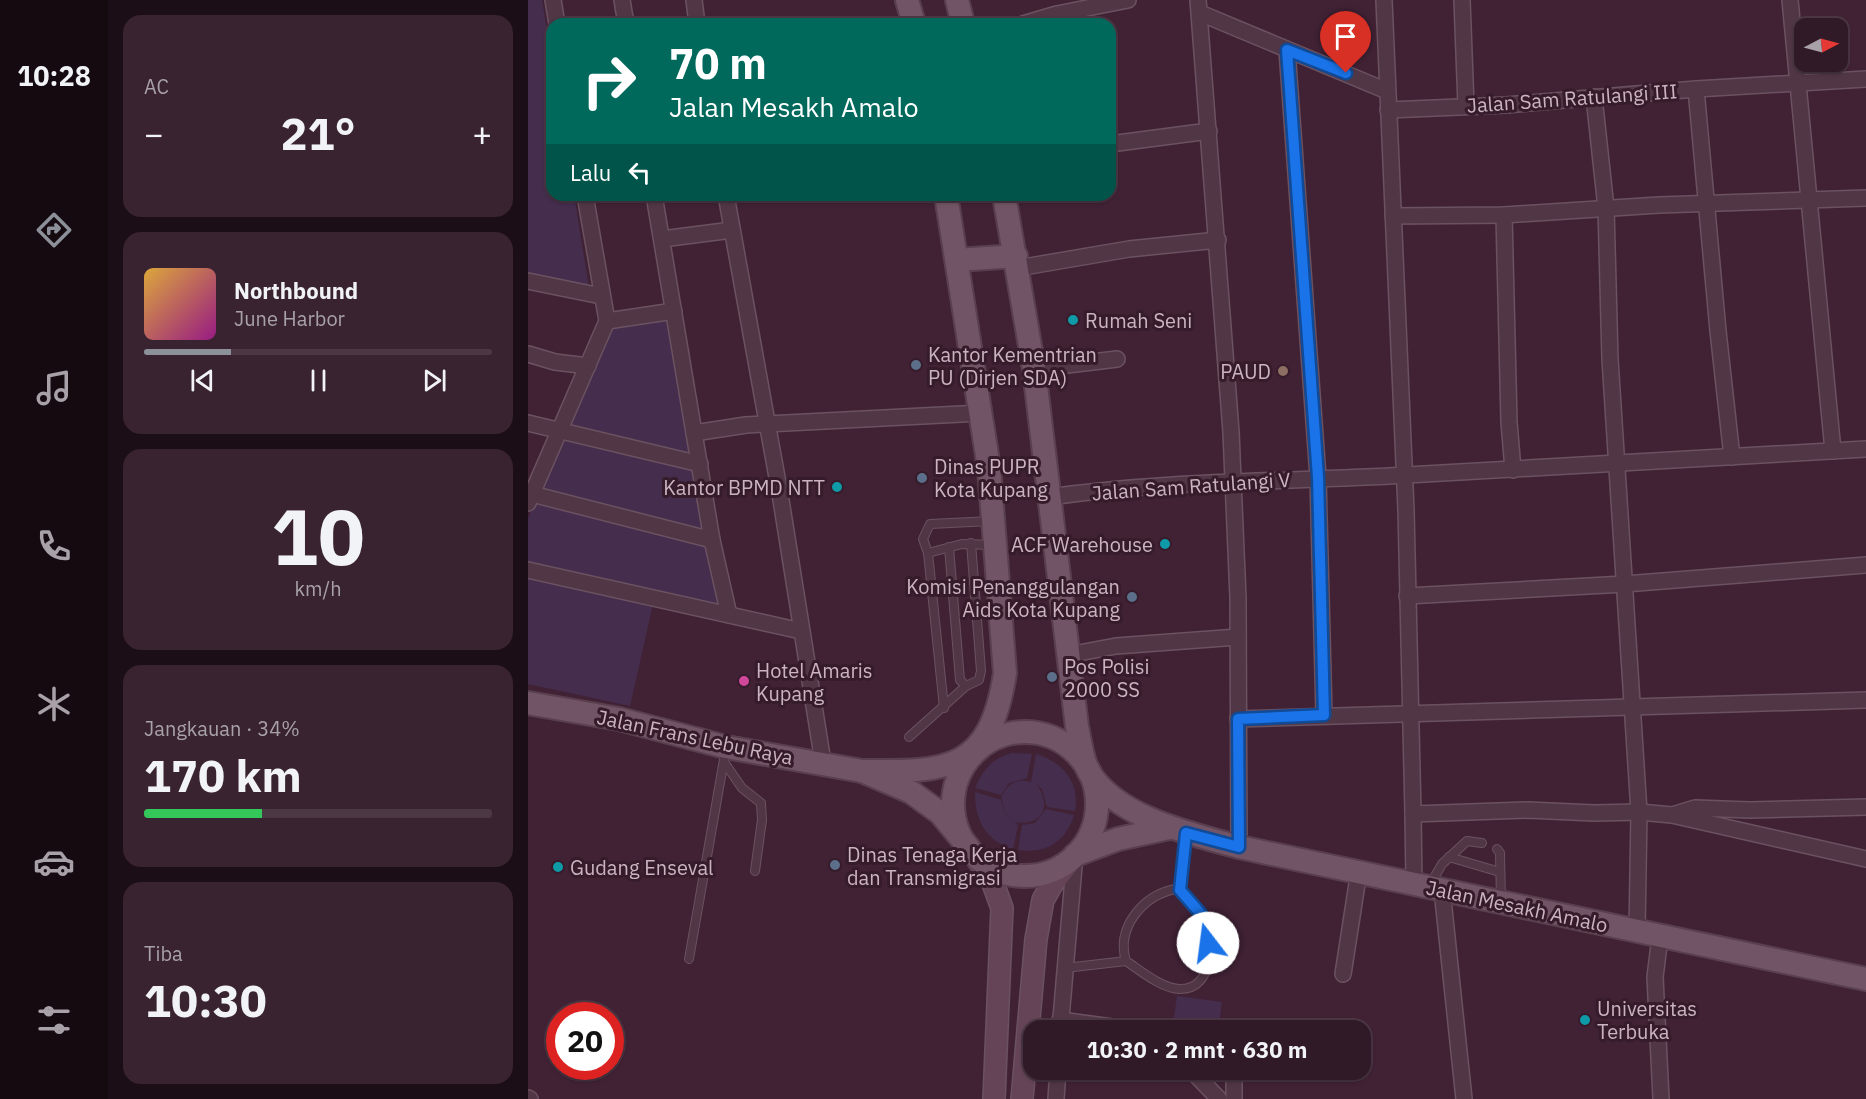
<!DOCTYPE html>
<html lang="id">
<meta charset="utf-8">
<style>
:root{--surface:#311a28;--page:#392330;--text:#f1f3f6;--muted:#a8a1a8;--line:#4c3845;--accent:#8c9099}
body{margin:0;font-family:"IBM Plex Sans",sans-serif;background:var(--page);color:var(--text);height:100vh;display:flex;flex-direction:column;font-size:22px;white-space:nowrap}
*{box-sizing:border-box;margin:0}
p{font-size:20px;color:var(--muted)}
.icon{flex:none;width:33px;height:33px;fill:none;stroke:currentColor;stroke-width:2;stroke-linecap:round;stroke-linejoin:round}
.map{position:relative;flex:1;overflow:hidden}
.drawer{display:flex;flex-direction:column;gap:15px;padding:15px;background:#1b0e16;width:420px}
.drawer>*{flex:none}
.guide{position:absolute;left:18px;top:18px;width:570px;height:183px;border-radius:18px;box-shadow:0 2px 4px #0004,0 0 0 2px var(--line);background:#00695c;color:#fff;overflow:hidden}
.needle{width:39px;rotate:84deg}
.controls{position:absolute;left:1266px;top:18px;display:grid;gap:12px}
.controls a{display:grid;place-items:center;width:54px;height:54px;border-radius:12px;background:var(--surface);box-shadow:0 2px 4px #0004,0 0 0 2px var(--line);font-size:30px}
.speed{position:absolute;left:18px;top:1002px;display:flex;gap:12px;font-size:30px;font-weight:700;text-align:center}
.speed>*{display:grid;place-content:center;width:78px;height:78px;border-radius:50%;background:var(--surface);box-shadow:0 2px 4px #0004,0 0 0 2px var(--line);line-height:1}
.speed .limit{border:9px solid #d22;background:#fff;color:#111}
.pin{position:absolute;display:grid;place-items:center;width:51px;height:51px;color:#fff;margin:-62px -26px;border-radius:50% 50% 50% 0;rotate:-45deg;box-shadow:0 0 6px #0007}
.pin .icon{rotate:45deg}
.me{position:absolute;width:66px;margin:-33px;rotate:345deg;stroke-linejoin:round;filter:drop-shadow(0 0 4px #0008)}
.turn{display:flex;align-items:center;gap:21px;height:126px;padding:0 24px;font-size:27px}
.turn .icon{width:78px;height:78px;stroke-width:2.5}
.turn b{display:block;font-size:42px;line-height:51px}
.then{display:flex;align-items:center;height:57px;padding:0 24px;background:#0003;gap:12px;font-size:22px}
.big{font-size:45px;font-weight:800;line-height:1.1}
.drawer .card{flex:1;display:flex;flex-direction:column;justify-content:center;gap:9px;min-width:0;padding:0 21px;border-radius:18px;background:var(--page)}
.drawer .dial{align-items:center;gap:0}
.dial b{font-size:78px;line-height:1}
.song{display:flex;align-items:center;gap:18px}
.cover{width:72px;height:72px;border-radius:9px;background:linear-gradient(135deg,hsl(40 70% 55%),hsl(310 70% 35%))}
.played{height:6px;border-radius:3px;background:linear-gradient(90deg,var(--accent) 25%,var(--line) 25%)}
.keys{display:flex;justify-content:space-around;direction:ltr}
.heat{display:flex;justify-content:space-between;align-items:center;font-size:33px;direction:ltr}
.charge{height:9px;border-radius:4px;background:linear-gradient(90deg,#34c759 34%,var(--line) 0)}
.trip{position:absolute;left:495px;top:1020px;width:348px;height:60px;border-radius:18px;background:var(--surface);box-shadow:0 2px 4px #0004,0 0 0 2px var(--line);font-weight:800;line-height:60px;text-align:center}
main{display:flex;flex:1;min-height:0}
.dock{display:flex;flex-direction:column;width:108px;justify-content:space-around;align-items:center;background:#140a10;color:var(--muted)}
.dock .icon{width:42px;height:42px}
.dock .active{color:var(--accent)}
.dock b{font-size:27px;color:var(--text)}
.map>svg:first-child{display:block}
.green{fill:#452d4d}
.lines{fill:none;stroke-linecap:round;stroke-linejoin:round}
.lane-casing{stroke:#6b5261;stroke-width:10}
.street-casing{stroke:#6b5261;stroke-width:18}
.secondary-casing{stroke:#6b5261;stroke-width:24}
.primary-casing{stroke:#5a404f;stroke-width:26}
.lane{stroke:#513746;stroke-width:8}
.street{stroke:#513746;stroke-width:15}
.secondary{stroke:#644456;stroke-width:21}
.primary{stroke:#715566;stroke-width:22}
.route-casing{stroke:#114b97;stroke-width:15}
.route{stroke:#1a73e8;stroke-width:10}
.culture-dot{fill:#0f9aa8;stroke:#361c2b;stroke-width:2}
.service-dot{fill:#5c6f8a;stroke:#361c2b;stroke-width:2}
.education-dot{fill:#8d6e63;stroke:#361c2b;stroke-width:2}
.hotel-dot{fill:#d1479c;stroke:#361c2b;stroke-width:2}
.labels{text-anchor:middle;dominant-baseline:central;stroke-width:6;stroke-linejoin:round;paint-order:stroke}
.street-label{font-size:20px;fill:#cbb3c1;stroke:#361c2b}
.poi-label{font-size:20px;fill:#cbb3c1;stroke:#361c2b;text-anchor:start}
</style>
<main>
<nav class="dock">
<b>10:28</b>
<svg class="icon active" aria-label="directions" viewBox="0 0 24 24"><path d="M12 3l9 9-9 9-9-9zM9 14v-3h6M13 9l2 2-2 2"/></svg>
<svg class="icon" aria-label="music" viewBox="0 0 24 24"><path d="M9 18V5l10-2v13"/><circle cx="6" cy="18" r="3"/><circle cx="16" cy="16" r="3"/></svg>
<svg class="icon" aria-label="phone" viewBox="0 0 24 24"><path d="M5 4h4l2 5-3 2q2 4 5 5l2-3 5 2v4C11 20 4 13 5 4z"/></svg>
<svg class="icon" aria-label="climate" viewBox="0 0 24 24"><path d="M12 3v18M4 7l16 10M4 17L20 7"/></svg>
<svg class="icon" aria-label="car" viewBox="0 0 24 24"><path d="M5 17H2v-5l4-1 3-4h7l3 4 3 1v5h-3M9 17h6M6 11h13"/><circle cx="7" cy="17" r="2"/><circle cx="17" cy="17" r="2"/></svg>
<svg class="icon" aria-label="filters" viewBox="0 0 24 24"><path d="M4 7h16M4 17h16"/><circle cx="9" cy="7" r="2"/><circle cx="15" cy="17" r="2"/></svg>
</nav>
<section class="drawer">
<div class="card"><p>AC</p>
<div class="heat"><a>−</a><b class="big">21°</b><a>+</a></div>
</div>
<div class="card">
<div class="song"><i class="cover"></i><div><b>Northbound</b><p>June Harbor</p></div></div>
<div class="played"></div>
<div class="keys"><svg class="icon" aria-label="previous" viewBox="0 0 24 24"><path d="M18 5L8 12l10 7zM5 5v14"/></svg><svg class="icon" aria-label="pause" viewBox="0 0 24 24"><path d="M8 5v14M16 5v14"/></svg><svg class="icon" aria-label="next" viewBox="0 0 24 24"><path d="M6 5l10 7-10 7zM19 5v14"/></svg></div>
</div>
<div class="card dial"><b>10</b><p>km/h</p></div>
<div class="card"><p>Jangkauan · 34%</p><b class="big">170 km</b><div class="charge"></div></div>
<div class="card"><p>Tiba</p><b class="big">10:30</b></div>
</section>
<div class="map">
<svg width="1338" height="1099" viewBox="0 0 1338 1099">
<rect width="100%" height="100%" fill="#412235"/>
<g class="green">
<polygon points="0,0 14,0 24,61 24,195 46,195 61,287 0,275"/>
<polygon points="142,318 191,607 0,566 0,518 81,325"/>
<polygon points="0,575 125,604 102,706 0,684"/>
<path d="M484,753l20,1 -5,24 -18,5 -8,12 -26,-7c8,-18 17,-30 37,-35z"/>
<path d="M508,754c27,8 44,28 39,57l-28,-4 -5,-18 -6,-5c17,22 7,43 -23,38l-8,-9 -4,-16c7,-13 14,-19 30,-15z"/>
<path d="M447,792l26,8 4,14 13,11 -5,25c-28,-11 -38,-29 -38,-58z"/>
<path d="M518,809l28,6c-8,27 -28,39 -56,35l4,-25 13,-2z"/>
<polygon points="649,996 694,1002 691,1024 646,1018"/>
</g>
<g class="lines">
<defs>
<g id="lane">
<polyline points="421,547 432,680 438,686"/>
<polyline points="400,553 434,544 466,545"/>
<polyline points="416,708 400,553 395,539 402,524 464,521"/>
<polyline points="381,737 438,686 451,680 453,671 443,543"/>
<polyline points="196,762 214,788 233,803 234,820 227,871"/>
<polyline points="969,849 972,853 973,900"/>
<polyline points="921,857 972,872"/>
<polyline points="903,883 914,864 939,841 954,843"/>
<path d="M647,889h5c6,8 16,17 21,26 12,23 15,75 -22,74 -18,-1 -38,-18 -53,-28 -10,-33 16,-65 49,-72z"/>
<polyline points="652,889 658,834"/>
<polyline points="161,959 198,748"/>
<polyline points="537,968 598,961"/>
</g>
<g id="street">
<polyline points="25,0 29,24"/>
<polyline points="94,0 98,24"/>
<polyline points="166,0 169,24"/>
<polyline points="670,0 703,432 710,598 711,847"/>
<polyline points="856,0 878,510 885,814 1000,810 1066,813 1111,812 1144,815 1338,859"/>
<polyline points="934,0 938,106"/>
<polyline points="1262,0 1305,451"/>
<polyline points="672,13 859,91"/>
<polyline points="495,24 529,14 600,0"/>
<polyline points="759,50 790,477 796,715"/>
<polyline points="1168,89 1190,331 1204,457"/>
<polyline points="1066,97 1078,208 1082,359 1111,812 1109,931"/>
<polyline points="860,110 978,105 1168,89 1338,79"/>
<polyline points="582,144 681,131"/>
<polyline points="126,195 184,540 201,615"/>
<polyline points="198,195 252,494 295,762"/>
<polyline points="976,215 981,422 985,470"/>
<polyline points="865,216 976,215 1131,205 1338,198"/>
<polyline points="134,239 204,230"/>
<polyline points="490,268 601,249 690,240"/>
<polyline points="0,281 73,296"/>
<polyline points="79,321 146,311"/>
<polyline points="0,354 27,362 60,366"/>
<polyline points="506,369 589,359"/>
<polyline points="0,423 172,464"/>
<polyline points="166,433 218,425 453,413"/>
<polyline points="0,493 184,540"/>
<path d="M521,497c119,-17 239,-15 358,-22 153,-8 306,-17 459,-26"/>
<polyline points="0,503 79,321 57,195"/>
<polyline points="0,570 273,631"/>
<polyline points="879,596 1097,584 1338,565"/>
<polyline points="540,655 588,646 710,637"/>
<polyline points="710,719 1338,700"/>
<polyline points="885,814 886,884"/>
<polyline points="1144,815 1167,808 1222,810 1338,807"/>
<polyline points="914,890 936,1099"/>
<polyline points="1132,937 1127,977 1133,1099"/>
<polyline points="815,974 831,871"/>
<polyline points="532,1020 607,1030"/>
<polyline points="532,1030 547,855"/>
<polyline points="663,1070 691,1099"/>
<polyline points="706,1070 706,1099"/>
<polyline points="0,1098 2,1099"/>
<polyline points="528,1099 530,1070"/>
</g>
<g id="secondary">
<polyline points="441,848 463,878 474,908 466,1099"/>
<polyline points="494,1099 508,939 515,900 524,884 547,855"/>
</g>
<g id="primary">
<polyline points="379,0 386,24"/>
<polyline points="429,0 435,24"/>
<path d="M476,195l30,174 43,358c3,13 5,33 12,45 28,46 103,62 150,75l627,132"/>
<polyline points="429,260 488,256"/>
<polyline points="0,703 91,719 198,747 334,771 383,792 412,813 441,848"/>
<circle cx="497" cy="804" r="72"/>
<path d="M334,771c87,1 128,0 143,-98l-16,-205 -43,-273"/>
<polyline points="547,855 590,839 641,828"/>
</g>
</defs>
<use href="#lane" class="lane-casing"/>
<use href="#street" class="street-casing"/>
<use href="#secondary" class="secondary-casing"/>
<use href="#primary" class="primary-casing"/>
<use href="#lane" class="lane"/>
<use href="#street" class="street"/>
<use href="#secondary" class="secondary"/>
<use href="#primary" class="primary"/>
</g>
<g class="lines">
<defs>
<polyline id="route" points="680,943 673,914 652,890 658,833 711,847 710,719 796,715 790,477 759,50 818,73"/>
</defs>
<use href="#route" class="route-casing"/>
<use href="#route" class="route"/>
</g>
<g class="culture-dot">
<circle cx="545" cy="320" r="6"/>
<circle cx="309" cy="487" r="6"/>
<circle cx="637" cy="544" r="6"/>
<circle cx="30" cy="867" r="6"/>
<circle cx="1057" cy="1020" r="6"/>
</g>
<g class="service-dot">
<circle cx="388" cy="365" r="6"/>
<circle cx="394" cy="478" r="6"/>
<circle cx="604" cy="597" r="6"/>
<circle cx="524" cy="677" r="6"/>
<circle cx="307" cy="865" r="6"/>
</g>
<circle class="education-dot" cx="755" cy="371" r="6"/>
<circle class="hotel-dot" cx="216" cy="681" r="6"/>
<g class="labels">
<g class="street-label">
<text transform="translate(1044 98) rotate(-4)">Jalan Sam Ratulangi III</text>
<text transform="translate(663 486) rotate(-4)">Jalan Sam Ratulangi V</text>
<text transform="translate(167 737) rotate(12)">Jalan Frans Lebu Raya</text>
<text transform="translate(989 906) rotate(12)">Jalan Mesakh Amalo</text>
</g>
<g class="poi-label">
<text x="557" y="320">Rumah Seni</text>
<text x="400" y="354">Kantor Kementrian<tspan x="400" dy="23">PU (Dirjen SDA)</tspan></text>
<text x="743" y="371" text-anchor="end">PAUD</text>
<text x="406" y="466">Dinas PUPR<tspan x="406" dy="23">Kota Kupang</tspan></text>
<text x="297" y="487" text-anchor="end">Kantor BPMD NTT</text>
<text x="625" y="544" text-anchor="end">ACF Warehouse</text>
<text x="592" y="586" text-anchor="end">Komisi Penanggulangan<tspan x="592" dy="23">Aids Kota Kupang</tspan></text>
<text x="536" y="666">Pos Polisi<tspan x="536" dy="23">2000 SS</tspan></text>
<text x="228" y="670">Hotel Amaris<tspan x="228" dy="23">Kupang</tspan></text>
<text x="319" y="854">Dinas Tenaga Kerja<tspan x="319" dy="23">dan Transmigrasi</tspan></text>
<text x="42" y="867">Gudang Enseval</text>
<text x="1069" y="1008">Universitas<tspan x="1069" dy="23">Terbuka</tspan></text>
</g>
</g>
</svg>
<div class="controls">
<a><svg class="needle" viewBox="-14 -14 28 28"><path d="M0-13l5 13h-10z" fill="#e53935"/><path d="M0 13l5-13h-10z" fill="#a8a1a8"/></svg></a>
</div>
<div class="speed"><div class="limit">20</div></div>
<div class="pin" style="left:818px;top:73px;background:#d93025"><svg class="icon" aria-label="arrive" viewBox="0 0 24 24"><path d="M6 21V4h12l-3 4 3 4H6"/></svg></div>
<svg class="me" style="left:680px;top:943px" viewBox="-20 -20 40 40"><circle r="19" fill="#fff"/><path d="M0-13L10 11 0 6-10 11z" fill="#1a73e8"/></svg>
<div class="trip">10:30 · 2 mnt · 630 m</div>
<div class="guide">
<div class="turn"><svg class="icon" aria-label="right" viewBox="0 0 24 24"><path d="M7 20v-9h11M14 6l5 5-5 5"/></svg><div><b>70 m</b>Jalan Mesakh Amalo</div></div>
<div class="then">Lalu<svg class="icon" aria-label="left" viewBox="0 0 24 24"><path d="M17 20v-9H6M10 6l-5 5 5 5"/></svg></div>
</div>
</div>
</main>
